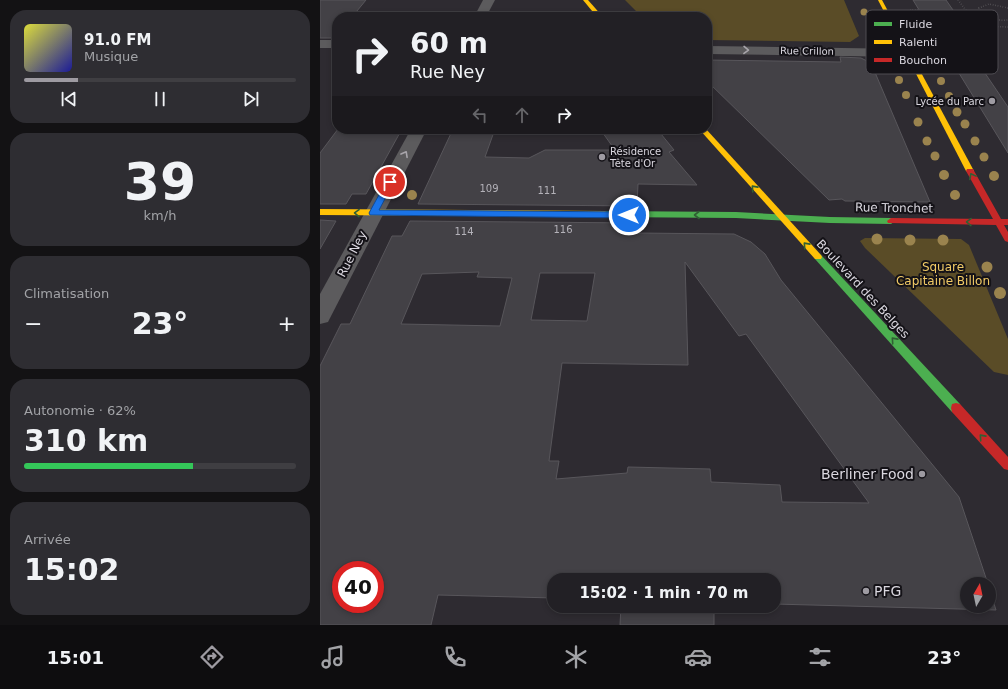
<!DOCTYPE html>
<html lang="fr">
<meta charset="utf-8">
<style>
:root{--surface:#222025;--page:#2e2d32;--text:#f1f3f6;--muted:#a2a3a7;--line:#3f3e42;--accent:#9e9ba2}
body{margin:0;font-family:"DejaVu Sans",sans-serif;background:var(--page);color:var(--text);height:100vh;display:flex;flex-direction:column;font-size:15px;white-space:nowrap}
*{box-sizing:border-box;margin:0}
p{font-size:13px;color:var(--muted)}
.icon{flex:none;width:22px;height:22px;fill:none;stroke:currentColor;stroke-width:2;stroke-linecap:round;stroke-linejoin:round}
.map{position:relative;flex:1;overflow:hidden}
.sheet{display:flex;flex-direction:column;gap:10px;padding:10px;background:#131214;width:320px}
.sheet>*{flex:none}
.hud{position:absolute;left:12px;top:12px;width:380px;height:122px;border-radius:16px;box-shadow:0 2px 6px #0003,0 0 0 1px var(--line);background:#222025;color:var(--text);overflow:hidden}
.needle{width:26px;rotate:9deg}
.buttons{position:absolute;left:640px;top:577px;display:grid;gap:8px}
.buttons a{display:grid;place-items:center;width:36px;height:36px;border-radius:50%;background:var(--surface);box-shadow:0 2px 6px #0003,0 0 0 1px var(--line);font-size:20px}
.speed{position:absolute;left:12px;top:561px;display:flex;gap:8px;font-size:20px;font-weight:700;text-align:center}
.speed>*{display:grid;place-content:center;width:52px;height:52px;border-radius:50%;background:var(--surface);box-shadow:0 2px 6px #0003,0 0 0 1px var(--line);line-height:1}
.speed .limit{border:6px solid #d22;background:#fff;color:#111}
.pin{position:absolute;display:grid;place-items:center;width:34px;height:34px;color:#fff;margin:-17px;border:2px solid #fff;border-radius:50%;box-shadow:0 1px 4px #0007}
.me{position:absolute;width:44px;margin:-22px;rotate:270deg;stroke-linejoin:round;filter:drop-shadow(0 0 3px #0008)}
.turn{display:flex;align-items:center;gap:14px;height:84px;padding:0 12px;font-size:18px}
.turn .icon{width:52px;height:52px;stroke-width:2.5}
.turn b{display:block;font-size:28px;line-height:34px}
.lanes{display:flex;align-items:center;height:38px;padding:0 12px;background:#0003;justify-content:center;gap:20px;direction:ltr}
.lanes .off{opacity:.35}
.big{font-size:30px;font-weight:800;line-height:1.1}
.sheet .widget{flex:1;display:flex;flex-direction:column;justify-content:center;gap:6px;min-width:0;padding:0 14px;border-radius:16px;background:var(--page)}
.sheet .dial{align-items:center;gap:0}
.dial b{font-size:52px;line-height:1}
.song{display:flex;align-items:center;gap:12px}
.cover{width:48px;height:48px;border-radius:6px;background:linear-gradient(135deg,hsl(60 70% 55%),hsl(240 70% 35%))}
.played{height:4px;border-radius:2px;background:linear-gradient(90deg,var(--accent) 20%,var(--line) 20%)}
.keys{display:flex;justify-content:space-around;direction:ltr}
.heat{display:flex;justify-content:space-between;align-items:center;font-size:22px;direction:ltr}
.charge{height:6px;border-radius:3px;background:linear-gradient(90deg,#34c759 62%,var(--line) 0)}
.trip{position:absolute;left:227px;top:573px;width:234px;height:40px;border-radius:16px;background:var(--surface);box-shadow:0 2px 6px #0003,0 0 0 1px var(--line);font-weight:800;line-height:40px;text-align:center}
.tab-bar{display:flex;height:64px;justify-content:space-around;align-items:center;background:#0e0d0f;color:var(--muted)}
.tab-bar .icon{width:28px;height:28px}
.tab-bar .on{color:var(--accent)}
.tab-bar b{font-size:18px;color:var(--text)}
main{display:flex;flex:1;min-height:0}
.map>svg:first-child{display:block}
.green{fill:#5a4c27}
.building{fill:#434146;stroke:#58565b;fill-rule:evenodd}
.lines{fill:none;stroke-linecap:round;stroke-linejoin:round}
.path{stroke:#6a686b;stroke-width:1.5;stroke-dasharray:0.5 2;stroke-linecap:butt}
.street{fill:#5c5b5d;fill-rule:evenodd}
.fast{fill:#4caf50;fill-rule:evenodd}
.slow{fill:#ffc107;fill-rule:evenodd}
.jam{fill:#c62828;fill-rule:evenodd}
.tree{fill:#9a834e}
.oneway{stroke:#a8a5ab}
.oneway2{stroke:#306034}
.route{fill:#1a73e8;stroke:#114b97}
.poi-dot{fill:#9e9ba2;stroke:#141217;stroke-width:1.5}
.labels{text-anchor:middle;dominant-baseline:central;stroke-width:4;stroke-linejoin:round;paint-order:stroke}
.far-street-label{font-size:10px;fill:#dad7df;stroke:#141217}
.far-poi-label{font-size:10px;fill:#dad7df;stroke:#141217;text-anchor:end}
.number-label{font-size:10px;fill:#b4b2b9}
.street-label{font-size:12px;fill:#dad7df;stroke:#141217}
.park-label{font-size:12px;fill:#f2cb66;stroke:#141217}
.near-poi-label{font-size:14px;fill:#dad7df;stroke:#141217;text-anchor:end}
.key{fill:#141217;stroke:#4f4d53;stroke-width:1}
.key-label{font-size:11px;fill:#dad7df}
</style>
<main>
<section class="sheet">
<div class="widget">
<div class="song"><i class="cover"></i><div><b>91.0 FM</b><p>Musique</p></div></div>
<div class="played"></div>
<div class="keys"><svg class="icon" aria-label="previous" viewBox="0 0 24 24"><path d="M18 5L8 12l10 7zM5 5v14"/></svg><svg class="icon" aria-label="pause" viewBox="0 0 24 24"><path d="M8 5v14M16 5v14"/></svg><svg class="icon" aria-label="next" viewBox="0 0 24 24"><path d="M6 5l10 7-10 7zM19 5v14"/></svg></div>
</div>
<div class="widget dial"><b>39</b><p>km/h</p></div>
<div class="widget"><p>Climatisation</p>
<div class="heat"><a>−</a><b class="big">23°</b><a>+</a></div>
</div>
<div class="widget"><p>Autonomie · 62%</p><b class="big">310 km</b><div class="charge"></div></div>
<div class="widget"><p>Arrivée</p><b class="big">15:02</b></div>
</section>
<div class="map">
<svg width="688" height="625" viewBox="0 0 688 625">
<rect width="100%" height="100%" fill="#2e2b31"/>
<g class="green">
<polygon points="305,0 524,0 539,36 530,42 387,40 387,17 322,17"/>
<polygon points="545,238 641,239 649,245 688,339 688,375 674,372 545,248 540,241"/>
</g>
<g class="building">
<polygon points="0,0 46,0 32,17 17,17 17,35 14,38 0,38"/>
<polygon points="593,0 626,0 661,50 623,49"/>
<polygon points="652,54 688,107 688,153 634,65"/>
<polygon points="520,57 541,58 551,63 610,202 525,201 522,199 509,200 387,81 387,60 521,62"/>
<polygon points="18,129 82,129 46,194 32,194 26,204 0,204 0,153"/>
<polygon points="133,129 175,129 165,157 209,158 225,150 295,150 280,129 337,129 354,150 349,152 377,185 318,184 317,206 98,204"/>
<polygon points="0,220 16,221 0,249"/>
<path d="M90,221l226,2v10l98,1 17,8 14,12 16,26 178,217 29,87h-21v22h22v-18l7,22 -222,-6v-24h-220v18l-116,-3 -7,30h-111v-259l21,-42h9l42,-88h10zM365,262l54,74 7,-2 123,169 -87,-1 -2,-17 -69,-3 -1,-13 -82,-2 -1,6 -71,6 3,-18h-10l13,-98 126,2zM159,272l-2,5 35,1 -12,48 -99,-2 21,-50zM220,273h55l-8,48 -56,-1zM21,570h34v34h-34z"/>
<polygon points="301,606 394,606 394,625 300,625"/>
</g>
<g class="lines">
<g class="path">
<polyline points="638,0 658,26 688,27"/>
<path d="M688,8l-19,-4 -10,4c4,11 18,13 29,12"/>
<polyline points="590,10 599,10"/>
<polyline points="633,11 660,11"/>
</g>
<g class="street">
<polygon points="163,0 175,0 166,17 154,17"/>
<rect x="0" y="40" width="17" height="8"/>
<polygon points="387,46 587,49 592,50 594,53 592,56 587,57 387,54"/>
<polygon points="91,129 107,129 8,322 0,324 0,294"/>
</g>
<g class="fast">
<polygon points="285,211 416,212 510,217 571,218 575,221 571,224 510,223 416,218 285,217 281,214"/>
<polygon points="498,254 501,255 640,404 641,408 640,412 636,413 632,412 495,259 494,257 495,255"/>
</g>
<g class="slow">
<polygon points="263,0 268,0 283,17 277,17"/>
<polygon points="558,0 562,0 654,171 653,173 650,173 646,171"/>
<polygon points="379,129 386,129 501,255 502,257 501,259 495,259"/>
<polygon points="0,209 285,211 289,214 285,217 0,215"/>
</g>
<g class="jam">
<polygon points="647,169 653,169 681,219 688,219 688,225 684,225 688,232 688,242 685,241 676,225 568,223 567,221 571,218 673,219 646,171"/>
<polygon points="636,403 640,404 688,457 688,470 684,469 632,412 631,408 632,404"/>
</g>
</g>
<g class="tree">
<circle cx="544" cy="12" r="3.5"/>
<circle cx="579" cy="80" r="4"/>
<circle cx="621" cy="81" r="4"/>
<circle cx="586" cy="95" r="4"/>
<circle cx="629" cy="96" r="4"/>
<circle cx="637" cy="112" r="4.5"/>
<circle cx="598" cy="122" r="4.5"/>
<circle cx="645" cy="124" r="4.5"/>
<circle cx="607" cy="141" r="4.5"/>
<circle cx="655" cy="141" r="4.5"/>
<circle cx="615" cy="156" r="4.5"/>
<circle cx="664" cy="157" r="4.5"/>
<circle cx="624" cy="175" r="5"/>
<circle cx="674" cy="176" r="5"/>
<circle cx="92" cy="195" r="5"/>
<circle cx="635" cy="195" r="5"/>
<circle cx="557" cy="239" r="5.5"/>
<circle cx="590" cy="240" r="5.5"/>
<circle cx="623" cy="240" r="5.5"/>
<circle cx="667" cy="267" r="5.5"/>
<circle cx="680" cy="293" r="6"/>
</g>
<defs><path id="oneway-chevron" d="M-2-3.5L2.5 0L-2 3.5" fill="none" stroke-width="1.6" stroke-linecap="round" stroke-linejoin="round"/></defs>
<g class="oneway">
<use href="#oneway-chevron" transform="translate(426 50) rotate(1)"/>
<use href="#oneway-chevron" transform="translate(85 154) rotate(-61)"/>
</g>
<g class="oneway2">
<use href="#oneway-chevron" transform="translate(652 176) rotate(-118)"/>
<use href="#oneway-chevron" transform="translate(434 188) rotate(-132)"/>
<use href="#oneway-chevron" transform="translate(37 213) rotate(-179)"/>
<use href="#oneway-chevron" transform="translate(377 215) rotate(-180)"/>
<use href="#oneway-chevron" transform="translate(649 222) rotate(-179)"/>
<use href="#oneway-chevron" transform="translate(486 245) rotate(-132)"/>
<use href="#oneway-chevron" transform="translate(574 340) rotate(-132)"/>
<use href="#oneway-chevron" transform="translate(662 437) rotate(-132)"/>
</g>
<polygon class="route" points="70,179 74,182 59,210 309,212 313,215 309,218 50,215 49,213 66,182"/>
<g class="poi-dot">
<circle cx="672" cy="101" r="4"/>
<circle cx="282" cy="157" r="4"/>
<circle cx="602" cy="474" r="4"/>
<circle cx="546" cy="591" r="4"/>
</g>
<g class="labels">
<g class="far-street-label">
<text transform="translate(487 51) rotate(1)">Rue Crillon</text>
</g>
<g class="far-poi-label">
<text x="664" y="101">Lycée du Parc</text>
<text x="290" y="151" text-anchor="start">Résidence<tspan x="290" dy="12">Tête d'Or</tspan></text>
</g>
<g class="number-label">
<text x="169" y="188">109</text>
<text x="227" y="190">111</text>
<text x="243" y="229">116</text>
<text x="144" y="231">114</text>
</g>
<g class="street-label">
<text transform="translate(574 208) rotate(1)">Rue Tronchet</text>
<text transform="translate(32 254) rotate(-63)">Rue Ney</text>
<text transform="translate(543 289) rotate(47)">Boulevard des Belges</text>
</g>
<g class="park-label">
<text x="623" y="267">Square<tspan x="623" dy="14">Capitaine Billon</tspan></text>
</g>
<g class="near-poi-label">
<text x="594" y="474">Berliner Food</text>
<text x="554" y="591" text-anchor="start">PFG</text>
</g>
</g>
<rect x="546" y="10" width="132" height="64" rx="6" class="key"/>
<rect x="554" y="22" width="18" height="4" fill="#4caf50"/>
<rect x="554" y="40" width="18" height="4" fill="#ffc107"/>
<rect x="554" y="58" width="18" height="4" fill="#c62828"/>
<g class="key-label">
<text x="579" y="28">Fluide</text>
<text x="579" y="46">Ralenti</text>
<text x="579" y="64">Bouchon</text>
</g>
</svg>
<div class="buttons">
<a><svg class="needle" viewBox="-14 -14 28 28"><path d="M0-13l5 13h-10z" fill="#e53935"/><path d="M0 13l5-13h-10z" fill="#a2a3a7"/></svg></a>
</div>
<div class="speed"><div class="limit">40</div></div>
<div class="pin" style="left:70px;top:182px;background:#d93025"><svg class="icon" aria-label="arrive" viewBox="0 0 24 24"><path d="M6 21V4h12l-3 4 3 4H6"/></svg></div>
<svg class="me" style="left:309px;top:215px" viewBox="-20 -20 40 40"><circle r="17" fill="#1a73e8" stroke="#fff" stroke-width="3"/><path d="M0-11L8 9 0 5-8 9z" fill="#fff"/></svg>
<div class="trip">15:02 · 1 min · 70 m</div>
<div class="hud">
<div class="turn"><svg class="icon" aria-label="right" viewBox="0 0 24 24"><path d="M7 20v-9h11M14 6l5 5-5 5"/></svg><div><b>60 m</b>Rue Ney</div></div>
<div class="lanes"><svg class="icon off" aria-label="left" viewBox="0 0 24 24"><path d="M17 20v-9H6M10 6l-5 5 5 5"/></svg><svg class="icon off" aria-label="ahead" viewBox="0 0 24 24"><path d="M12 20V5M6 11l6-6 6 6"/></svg><svg class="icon" aria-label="right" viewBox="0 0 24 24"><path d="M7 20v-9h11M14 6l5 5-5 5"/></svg></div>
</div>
</div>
</main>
<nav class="tab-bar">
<b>15:01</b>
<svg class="icon on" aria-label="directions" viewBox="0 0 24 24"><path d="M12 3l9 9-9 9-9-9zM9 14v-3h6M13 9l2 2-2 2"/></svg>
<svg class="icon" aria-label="music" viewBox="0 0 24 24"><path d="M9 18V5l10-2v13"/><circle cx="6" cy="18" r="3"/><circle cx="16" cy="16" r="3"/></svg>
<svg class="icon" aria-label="phone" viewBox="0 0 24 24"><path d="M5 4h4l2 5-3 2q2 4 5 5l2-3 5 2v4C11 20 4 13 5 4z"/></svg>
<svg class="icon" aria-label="climate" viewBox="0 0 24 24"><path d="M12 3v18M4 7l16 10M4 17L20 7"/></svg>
<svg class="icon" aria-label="car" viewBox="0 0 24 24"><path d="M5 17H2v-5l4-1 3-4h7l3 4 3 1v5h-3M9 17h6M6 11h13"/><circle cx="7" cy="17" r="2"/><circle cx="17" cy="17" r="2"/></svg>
<svg class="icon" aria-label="filters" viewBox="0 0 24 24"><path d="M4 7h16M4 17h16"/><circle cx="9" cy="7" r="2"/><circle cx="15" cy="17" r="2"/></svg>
<b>23°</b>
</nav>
